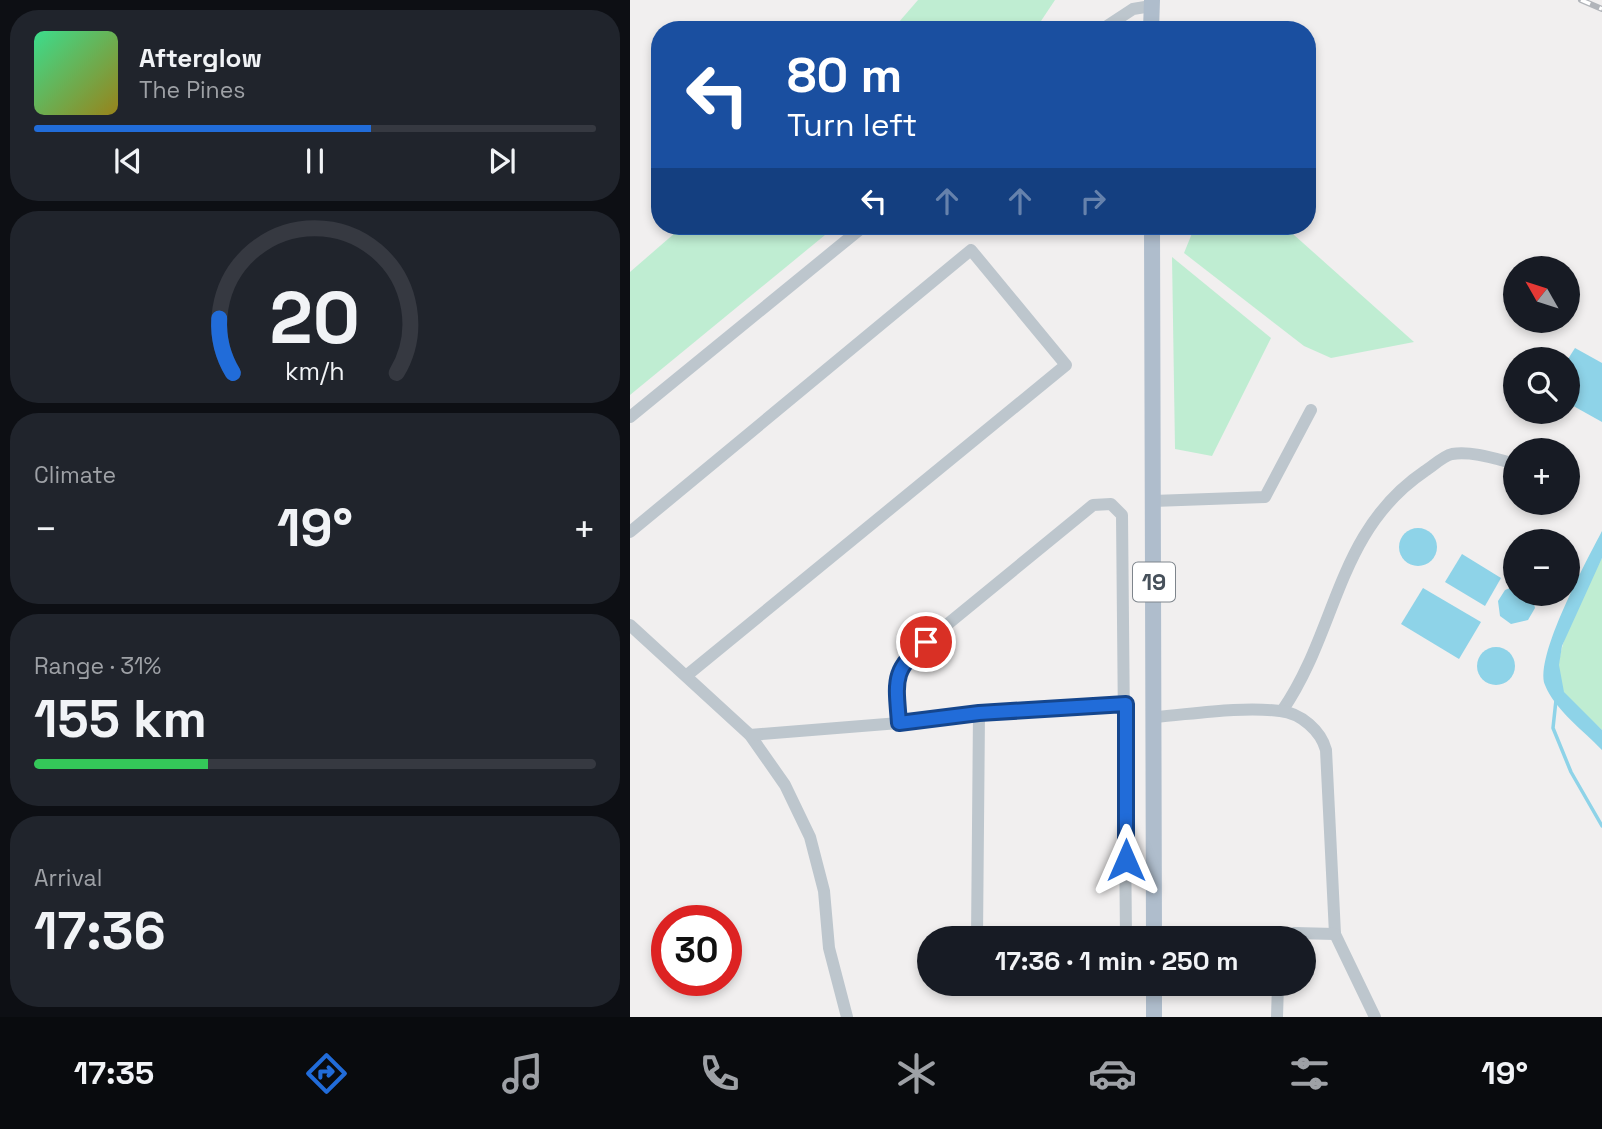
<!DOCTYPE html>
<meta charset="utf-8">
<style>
:root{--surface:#171b24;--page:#20242c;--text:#f1f3f6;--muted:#9ea1a6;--line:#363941;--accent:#216cd9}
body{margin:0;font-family:"Space Grotesk",sans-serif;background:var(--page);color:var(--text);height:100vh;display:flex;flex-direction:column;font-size:26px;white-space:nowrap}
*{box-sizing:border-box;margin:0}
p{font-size:23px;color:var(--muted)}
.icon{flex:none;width:38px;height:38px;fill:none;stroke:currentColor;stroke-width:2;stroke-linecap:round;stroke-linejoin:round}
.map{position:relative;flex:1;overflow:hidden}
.drawer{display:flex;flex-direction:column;gap:10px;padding:10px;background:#0d0f14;width:630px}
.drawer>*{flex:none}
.banner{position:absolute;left:21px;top:21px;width:665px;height:214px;border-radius:28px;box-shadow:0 4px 10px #0003;background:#1a4fa0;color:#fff;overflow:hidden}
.needle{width:46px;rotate:309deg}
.tools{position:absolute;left:873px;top:256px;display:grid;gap:14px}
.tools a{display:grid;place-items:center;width:77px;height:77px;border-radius:50%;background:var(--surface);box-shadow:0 4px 10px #0003;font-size:35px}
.speed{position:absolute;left:21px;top:905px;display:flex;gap:14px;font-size:35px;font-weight:700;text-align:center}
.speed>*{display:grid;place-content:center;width:91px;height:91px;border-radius:50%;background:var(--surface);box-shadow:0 4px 10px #0003;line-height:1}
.speed .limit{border:10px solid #d22;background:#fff;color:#111}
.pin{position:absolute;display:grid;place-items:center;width:60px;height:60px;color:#fff;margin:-30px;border:4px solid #fff;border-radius:50%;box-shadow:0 2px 7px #0007}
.me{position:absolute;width:77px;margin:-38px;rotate:0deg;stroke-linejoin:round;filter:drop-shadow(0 0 5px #0008)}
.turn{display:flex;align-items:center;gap:24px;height:147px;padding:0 21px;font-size:32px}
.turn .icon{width:91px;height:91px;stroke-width:2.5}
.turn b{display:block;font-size:49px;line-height:60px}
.lanes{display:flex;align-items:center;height:66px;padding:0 21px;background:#0003;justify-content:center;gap:35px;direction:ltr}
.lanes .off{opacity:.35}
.big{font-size:52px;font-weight:700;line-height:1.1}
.drawer .tile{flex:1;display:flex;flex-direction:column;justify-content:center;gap:10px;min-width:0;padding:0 24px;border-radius:28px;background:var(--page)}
.drawer .dial{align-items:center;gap:0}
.dial svg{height:182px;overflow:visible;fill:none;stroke:var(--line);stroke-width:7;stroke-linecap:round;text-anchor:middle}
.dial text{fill:var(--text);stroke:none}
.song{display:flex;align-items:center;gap:21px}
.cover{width:84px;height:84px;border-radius:10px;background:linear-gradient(135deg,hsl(150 70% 55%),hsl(50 70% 35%))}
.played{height:7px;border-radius:4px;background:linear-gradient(90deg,var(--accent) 60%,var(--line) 60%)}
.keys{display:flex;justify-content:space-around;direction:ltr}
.heat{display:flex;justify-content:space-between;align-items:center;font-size:38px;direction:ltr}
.charge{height:10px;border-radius:5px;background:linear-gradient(90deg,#34c759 31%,var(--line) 0)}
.trip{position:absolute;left:287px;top:926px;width:399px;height:70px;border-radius:35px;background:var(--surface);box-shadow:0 4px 10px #0003;font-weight:700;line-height:70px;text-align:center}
.menu{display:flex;height:112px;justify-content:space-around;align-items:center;background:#090b0e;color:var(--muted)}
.menu .icon{width:49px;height:49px}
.menu .on{color:var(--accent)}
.menu b{font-size:32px;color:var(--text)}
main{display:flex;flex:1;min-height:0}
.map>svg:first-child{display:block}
.green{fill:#bfedd2}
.water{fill:#8ed3e8}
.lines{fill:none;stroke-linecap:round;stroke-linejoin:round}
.stream{stroke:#8ed3e8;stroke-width:3.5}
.minor{stroke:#bdc6cd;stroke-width:12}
.major{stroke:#afbdcc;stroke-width:16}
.rail-casing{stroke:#b1b4b9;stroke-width:6}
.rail{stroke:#fff;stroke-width:3.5;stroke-dasharray:10;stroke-linecap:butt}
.route-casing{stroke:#15468d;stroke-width:18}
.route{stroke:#216cd9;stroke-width:12}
.labels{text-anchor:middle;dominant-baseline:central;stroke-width:5;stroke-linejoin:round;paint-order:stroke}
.shield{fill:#fff;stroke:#7e858c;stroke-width:2}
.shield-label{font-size:23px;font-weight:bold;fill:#47515b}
</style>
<main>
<section class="drawer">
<div class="tile">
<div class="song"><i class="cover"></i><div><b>Afterglow</b><p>The Pines</p></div></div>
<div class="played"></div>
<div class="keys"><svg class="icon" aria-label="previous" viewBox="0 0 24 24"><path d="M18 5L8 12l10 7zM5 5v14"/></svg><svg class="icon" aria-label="pause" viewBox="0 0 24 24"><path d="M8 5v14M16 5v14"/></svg><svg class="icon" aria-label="next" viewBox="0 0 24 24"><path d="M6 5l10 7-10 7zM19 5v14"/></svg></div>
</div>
<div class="tile dial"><svg viewBox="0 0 100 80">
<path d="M14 69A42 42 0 1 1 86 69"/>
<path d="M14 69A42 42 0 0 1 8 45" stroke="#216cd9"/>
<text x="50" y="56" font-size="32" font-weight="700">20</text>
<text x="50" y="72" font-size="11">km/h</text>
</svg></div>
<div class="tile"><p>Climate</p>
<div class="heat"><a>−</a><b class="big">19°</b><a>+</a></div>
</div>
<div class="tile"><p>Range · 31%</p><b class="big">155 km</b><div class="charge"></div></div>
<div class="tile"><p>Arrival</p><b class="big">17:36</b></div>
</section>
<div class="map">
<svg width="972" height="1017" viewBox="0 0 972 1017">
<rect width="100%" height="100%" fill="#f1efef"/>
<g class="green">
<polygon points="288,0 425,0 405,30 262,30"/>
<polygon points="53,226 206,226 0,395 0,272"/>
<polygon points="565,226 654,226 784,342 701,358 674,346 554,253"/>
<polygon points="542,257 641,338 582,456 545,449"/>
<path d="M972,558v172c-12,-12 -31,-25 -39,-39 -18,-31 24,-104 39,-133z"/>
</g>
<g class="water">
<polygon points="945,348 972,363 972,422 938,403 938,359"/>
<circle cx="788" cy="547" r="19"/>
<path d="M972,531v27l-40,88 -3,19 5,27 38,38v20c-18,-19 -47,-40 -57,-65 -11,-28 42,-125 57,-154z"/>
<polygon points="832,554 871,578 855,606 815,582"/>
<polygon points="885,586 886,593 901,593 905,608 898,620 881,624 870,616 868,601 875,590"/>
<polygon points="793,588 851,622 829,659 771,624"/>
<circle cx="866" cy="666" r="19"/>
</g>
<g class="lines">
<polyline class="stream" points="926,700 923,728 941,772 972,826"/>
<g class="minor">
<polyline points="471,30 503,9 521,6"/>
<polyline points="0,417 234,226"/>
<polyline points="523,501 635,497 681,410"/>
<polyline points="0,532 341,250 436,365 56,676"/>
<polyline points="0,625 120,735 155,785 180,837 194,891 199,948 217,1017"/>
<path d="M652,711c56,-81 54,-180 143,-240 8,-5 18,-15 27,-17 21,-3 44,5 64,10"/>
<path d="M525,717c38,-3 87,-11 125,-6 21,2 41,20 46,39l9,184 40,83"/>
<polyline points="269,723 266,677 275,659 463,505 481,504 492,515 496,938"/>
<polyline points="120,735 269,723 349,713 496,704"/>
<polyline points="347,938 349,713"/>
<polyline points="655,938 664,933 705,934"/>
<polyline points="647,1017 648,984"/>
</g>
<g class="major">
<polyline points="521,30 522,0"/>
<polyline points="522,226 524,938"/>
<polyline points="524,1017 524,984"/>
</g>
<defs>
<polyline id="rail" points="951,0 972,9"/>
</defs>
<use href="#rail" class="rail-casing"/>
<use href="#rail" class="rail"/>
</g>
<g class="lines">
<defs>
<path id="route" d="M296,642c-35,28 -30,40 -27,81l80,-10 147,-9v156"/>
</defs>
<use href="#route" class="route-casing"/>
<use href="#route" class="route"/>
</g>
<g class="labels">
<rect class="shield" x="503" y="562.5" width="42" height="39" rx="5"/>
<g class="shield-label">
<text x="524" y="582">19</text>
</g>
</g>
</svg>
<div class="tools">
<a><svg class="needle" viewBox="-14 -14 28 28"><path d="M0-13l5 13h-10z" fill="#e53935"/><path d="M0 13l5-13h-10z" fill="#9ea1a6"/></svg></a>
<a><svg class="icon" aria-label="search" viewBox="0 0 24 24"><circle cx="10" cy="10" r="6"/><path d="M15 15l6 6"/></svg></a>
<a>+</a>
<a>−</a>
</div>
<div class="speed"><div class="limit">30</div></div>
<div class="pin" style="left:296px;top:642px;background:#d93025"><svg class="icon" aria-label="arrive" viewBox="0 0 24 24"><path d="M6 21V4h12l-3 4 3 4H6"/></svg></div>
<svg class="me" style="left:496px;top:860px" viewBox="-20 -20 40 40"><path d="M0-17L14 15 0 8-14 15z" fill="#216cd9" stroke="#fff" stroke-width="4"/></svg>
<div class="trip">17:36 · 1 min · 250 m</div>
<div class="banner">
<div class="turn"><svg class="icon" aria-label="left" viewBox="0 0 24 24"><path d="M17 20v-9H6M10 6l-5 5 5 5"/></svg><div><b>80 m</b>Turn left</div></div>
<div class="lanes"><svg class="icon" aria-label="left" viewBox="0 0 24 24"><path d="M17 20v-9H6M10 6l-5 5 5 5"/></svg><svg class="icon off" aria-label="ahead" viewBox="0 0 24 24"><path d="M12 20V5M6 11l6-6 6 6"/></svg><svg class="icon off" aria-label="ahead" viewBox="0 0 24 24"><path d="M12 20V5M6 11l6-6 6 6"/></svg><svg class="icon off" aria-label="right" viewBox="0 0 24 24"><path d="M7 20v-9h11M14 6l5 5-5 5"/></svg></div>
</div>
</div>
</main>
<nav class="menu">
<b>17:35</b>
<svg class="icon on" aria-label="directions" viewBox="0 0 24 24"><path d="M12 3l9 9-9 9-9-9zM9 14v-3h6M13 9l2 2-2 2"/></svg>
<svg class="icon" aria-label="music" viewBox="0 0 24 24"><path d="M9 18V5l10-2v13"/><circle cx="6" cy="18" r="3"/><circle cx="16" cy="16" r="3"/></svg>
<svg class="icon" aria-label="phone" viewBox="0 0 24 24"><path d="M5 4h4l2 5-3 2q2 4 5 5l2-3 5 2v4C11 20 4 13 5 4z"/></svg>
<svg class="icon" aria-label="climate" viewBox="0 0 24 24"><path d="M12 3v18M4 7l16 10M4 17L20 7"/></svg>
<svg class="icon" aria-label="car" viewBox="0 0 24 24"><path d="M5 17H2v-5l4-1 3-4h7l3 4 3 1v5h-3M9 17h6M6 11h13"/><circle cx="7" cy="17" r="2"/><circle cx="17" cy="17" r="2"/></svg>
<svg class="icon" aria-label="filters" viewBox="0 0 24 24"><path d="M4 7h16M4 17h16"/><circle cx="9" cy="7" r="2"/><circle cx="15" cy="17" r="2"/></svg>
<b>19°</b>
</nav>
